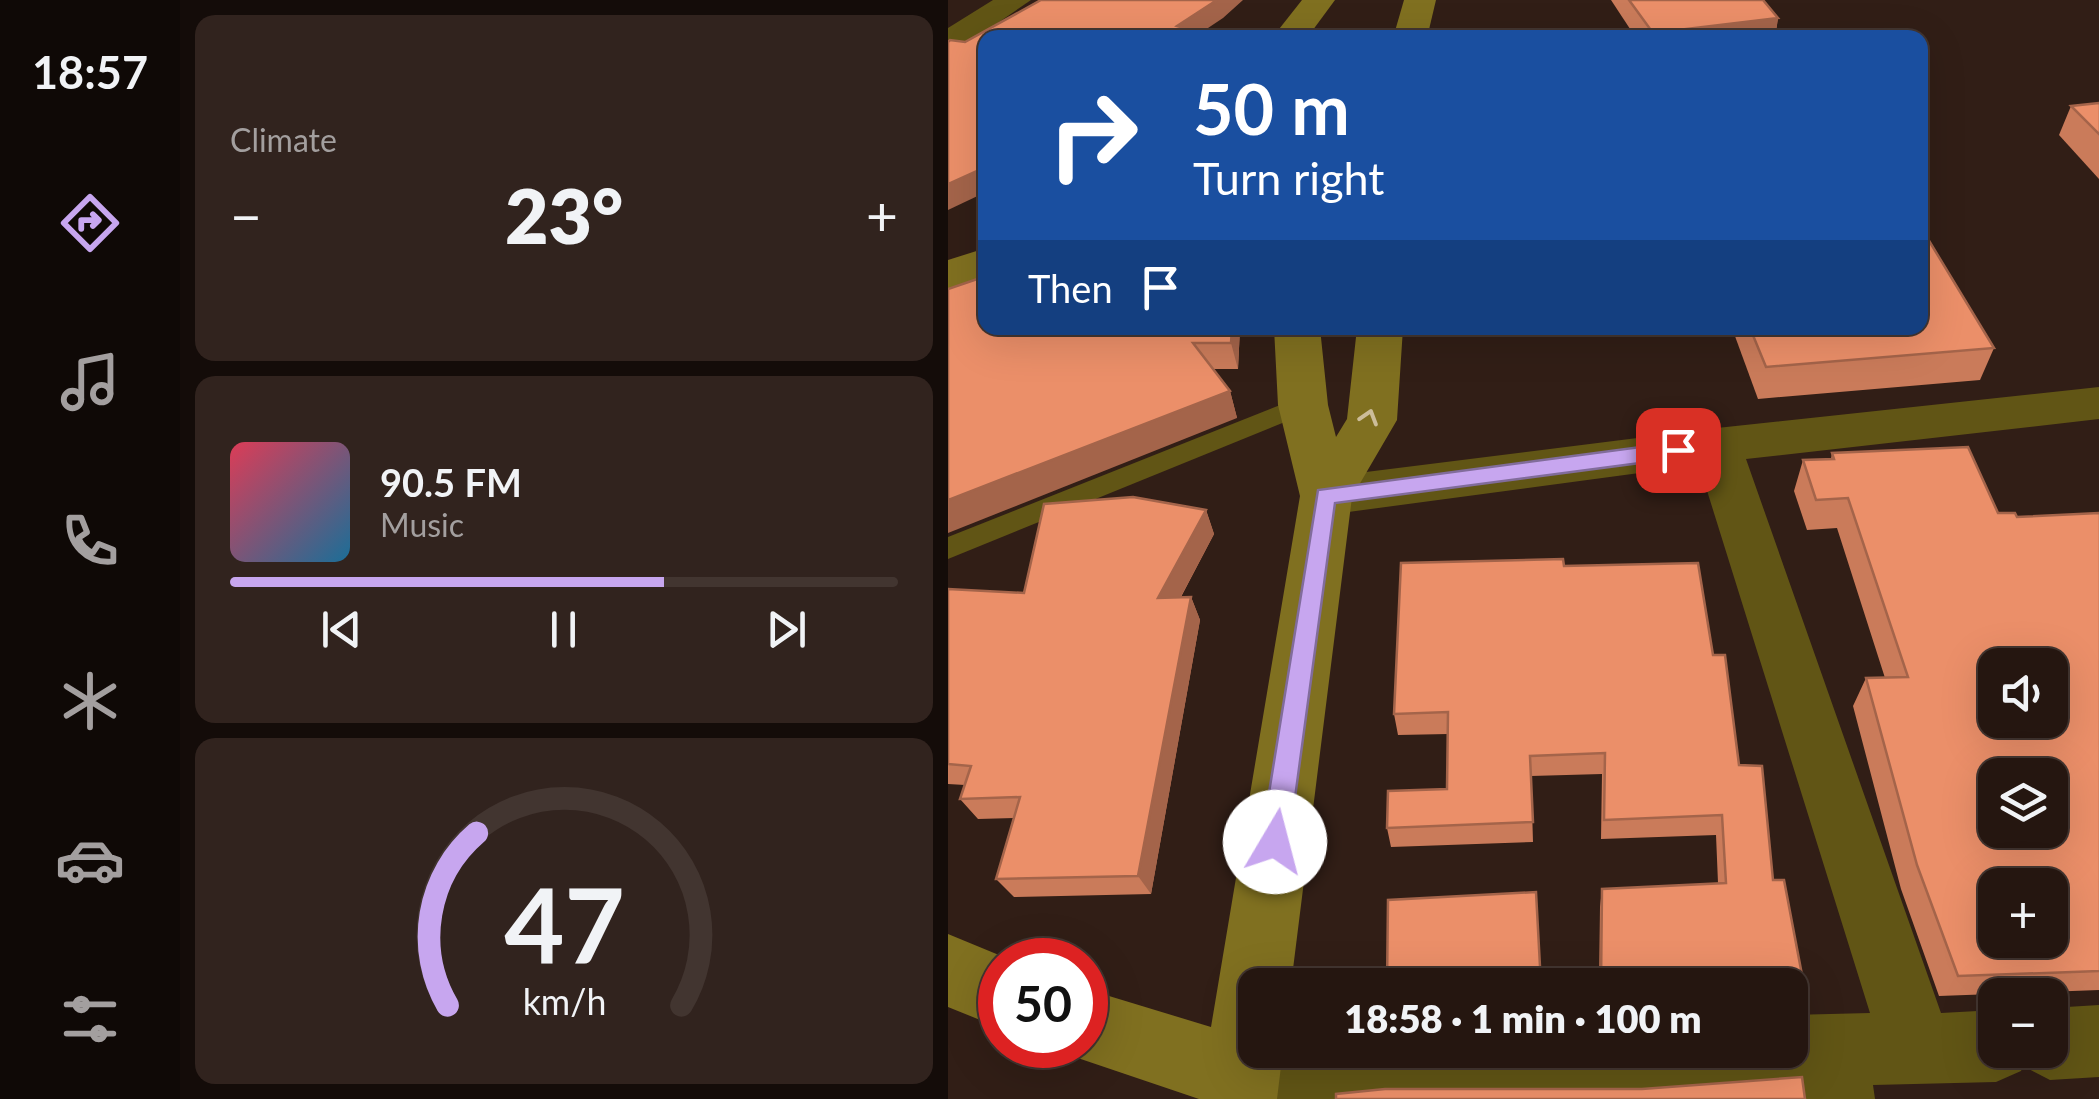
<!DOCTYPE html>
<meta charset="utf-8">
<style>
:root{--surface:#251610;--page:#31231e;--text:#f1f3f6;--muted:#a39f9f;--line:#423530;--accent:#c7a6ef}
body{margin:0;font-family:Lato,sans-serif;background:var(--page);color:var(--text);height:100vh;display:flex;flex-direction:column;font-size:38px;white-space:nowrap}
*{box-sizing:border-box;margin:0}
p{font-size:32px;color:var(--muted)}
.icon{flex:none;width:55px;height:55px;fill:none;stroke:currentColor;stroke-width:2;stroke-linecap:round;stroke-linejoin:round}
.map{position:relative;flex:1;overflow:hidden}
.panel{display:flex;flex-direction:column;gap:15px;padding:15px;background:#140c09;width:768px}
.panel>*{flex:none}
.banner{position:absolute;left:30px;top:30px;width:950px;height:305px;border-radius:20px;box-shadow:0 10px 40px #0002,0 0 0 2px var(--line);background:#1a4fa0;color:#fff;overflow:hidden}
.buttons{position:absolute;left:1030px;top:648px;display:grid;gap:20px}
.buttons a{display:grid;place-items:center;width:90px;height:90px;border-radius:20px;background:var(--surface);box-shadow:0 10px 40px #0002,0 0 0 2px var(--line);font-size:50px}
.speed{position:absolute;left:30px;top:938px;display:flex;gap:20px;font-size:50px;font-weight:700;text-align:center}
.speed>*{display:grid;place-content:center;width:130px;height:130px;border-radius:50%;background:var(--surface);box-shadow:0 10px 40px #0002,0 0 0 2px var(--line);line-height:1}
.speed .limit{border:15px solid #d22;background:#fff;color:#111}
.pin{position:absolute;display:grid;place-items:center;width:85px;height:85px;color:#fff;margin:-42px;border-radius:20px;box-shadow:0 5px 15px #0006}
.me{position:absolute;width:110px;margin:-55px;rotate:8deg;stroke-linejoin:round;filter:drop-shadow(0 0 8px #0008)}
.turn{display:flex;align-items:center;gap:35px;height:210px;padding:0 50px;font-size:45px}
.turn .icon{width:130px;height:130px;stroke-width:2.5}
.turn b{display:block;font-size:70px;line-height:85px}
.then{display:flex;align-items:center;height:95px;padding:0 50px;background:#0003;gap:20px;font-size:38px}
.big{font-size:75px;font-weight:800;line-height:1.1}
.panel .widget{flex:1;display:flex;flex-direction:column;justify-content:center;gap:15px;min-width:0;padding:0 35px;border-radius:20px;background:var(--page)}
.panel .dial{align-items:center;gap:0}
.dial svg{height:260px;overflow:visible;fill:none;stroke:var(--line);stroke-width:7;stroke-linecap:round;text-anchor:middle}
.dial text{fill:var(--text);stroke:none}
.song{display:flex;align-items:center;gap:30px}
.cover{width:120px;height:120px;border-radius:15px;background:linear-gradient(135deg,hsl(350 70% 55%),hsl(200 70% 35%))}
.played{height:10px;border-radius:5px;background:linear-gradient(90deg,var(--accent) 65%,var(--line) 65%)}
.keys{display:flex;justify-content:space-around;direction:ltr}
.heat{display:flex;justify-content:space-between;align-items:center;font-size:55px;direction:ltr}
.trip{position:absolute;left:290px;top:968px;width:570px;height:100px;border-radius:20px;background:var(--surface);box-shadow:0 10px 40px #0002,0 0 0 2px var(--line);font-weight:800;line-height:100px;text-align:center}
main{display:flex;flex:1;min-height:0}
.menu{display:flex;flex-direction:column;width:180px;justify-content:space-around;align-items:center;background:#0f0906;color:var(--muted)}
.menu .icon{width:70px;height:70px}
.menu .active{color:var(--accent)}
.menu b{font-size:45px;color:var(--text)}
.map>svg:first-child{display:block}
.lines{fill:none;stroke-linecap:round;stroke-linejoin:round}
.lane{fill:#615515;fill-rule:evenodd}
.street{fill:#615515;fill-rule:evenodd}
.secondary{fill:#807020;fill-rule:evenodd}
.wall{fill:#ca7b5a}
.shaded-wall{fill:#a4644a}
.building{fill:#eb8f69;stroke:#a4644a;stroke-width:2.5;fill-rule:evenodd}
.oneway{stroke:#ccbd9a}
.route{fill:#c7a6ef;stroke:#816c9b;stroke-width:2.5}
</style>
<main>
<nav class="menu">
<b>18:57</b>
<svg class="icon active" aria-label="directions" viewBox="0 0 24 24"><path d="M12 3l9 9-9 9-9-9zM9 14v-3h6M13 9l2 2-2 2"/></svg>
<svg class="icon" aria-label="music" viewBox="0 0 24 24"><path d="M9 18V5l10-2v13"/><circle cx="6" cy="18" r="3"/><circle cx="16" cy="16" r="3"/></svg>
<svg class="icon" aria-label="phone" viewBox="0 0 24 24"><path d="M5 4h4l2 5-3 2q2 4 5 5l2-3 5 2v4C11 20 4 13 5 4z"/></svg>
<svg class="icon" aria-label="climate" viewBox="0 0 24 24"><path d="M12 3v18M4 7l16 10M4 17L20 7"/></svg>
<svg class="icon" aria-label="car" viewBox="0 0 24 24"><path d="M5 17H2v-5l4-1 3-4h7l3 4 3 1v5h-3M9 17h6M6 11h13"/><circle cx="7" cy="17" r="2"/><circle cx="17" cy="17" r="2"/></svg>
<svg class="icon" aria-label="filters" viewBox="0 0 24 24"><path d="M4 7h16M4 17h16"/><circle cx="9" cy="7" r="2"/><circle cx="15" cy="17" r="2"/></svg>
</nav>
<section class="panel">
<div class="widget"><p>Climate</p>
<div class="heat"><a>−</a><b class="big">23°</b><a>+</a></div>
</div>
<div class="widget">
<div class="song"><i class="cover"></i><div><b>90.5 FM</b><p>Music</p></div></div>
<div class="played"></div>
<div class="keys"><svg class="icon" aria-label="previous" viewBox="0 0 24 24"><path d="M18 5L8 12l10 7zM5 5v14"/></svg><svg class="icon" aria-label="pause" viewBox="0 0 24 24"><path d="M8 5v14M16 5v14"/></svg><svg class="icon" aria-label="next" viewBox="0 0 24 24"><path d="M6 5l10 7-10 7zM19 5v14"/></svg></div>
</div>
<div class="widget dial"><svg viewBox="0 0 100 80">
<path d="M14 69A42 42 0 1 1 86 69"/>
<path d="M14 69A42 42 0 0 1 23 16" stroke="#c7a6ef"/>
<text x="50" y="56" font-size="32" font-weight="700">47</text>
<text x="50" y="72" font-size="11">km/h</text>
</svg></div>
</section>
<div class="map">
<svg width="1152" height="1099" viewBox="0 0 1152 1099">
<rect width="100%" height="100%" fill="#311e16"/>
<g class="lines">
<polygon class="lane" points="355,396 364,399 367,405 364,411 0,559 0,537"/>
<g class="street">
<polygon points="45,0 83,0 12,49 0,52 0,28"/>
<polygon points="1152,387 1152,419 798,459 993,1013 1048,1010 1048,1050 1102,1050 1102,1008 1152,1005 1152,1077 1102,1080 1075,1066 1073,1071 1048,1082 925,1085 927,1099 853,1099 852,1086 689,1099 257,1099 254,1093 265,1067 291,1056 374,1050 842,1050 842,1015 922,1013 751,465 378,515 360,509 353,496 360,483 378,477 769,428"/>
</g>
<g class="secondary">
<polygon points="354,0 387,0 359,38 324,38"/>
<polygon points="456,0 488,0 479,38 445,38"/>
<polygon points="38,248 38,277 0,290 0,260"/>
<polygon points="326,328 372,328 380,405 388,437 399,419 409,328 455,328 449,420 404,497 343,985 308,985 308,1050 335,1050 329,1099 251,1099 112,1052 109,1045 138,1045 138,989 263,1027 352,496 330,405"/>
<polygon points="0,934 63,960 52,960 52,1028 0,1007"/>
</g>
</g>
<g class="wall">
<polygon points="663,0 815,0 830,18 827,38 688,38"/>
<polygon points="1152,103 1152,180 1111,135 1123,106"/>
<polygon points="38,328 292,328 290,369 265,369 282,391 289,418"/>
<polygon points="784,328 972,328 1046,348 1032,380 810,399"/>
<polygon points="884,453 1050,513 1069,517 1152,513 1152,990 991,996 953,889 905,706 918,678 937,678 889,528 859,530 846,491 855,460 883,459"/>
<polygon points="258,510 266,534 233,597 243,597 252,620 203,894 66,897 48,879 66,818 30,819 12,799 17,785 0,784 0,589 76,593"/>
<polygon points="616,566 765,655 791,765 825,880 848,1011 843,1013 846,1032 842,1037 842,985 651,985 652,907 654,889 770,883 768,835 653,839 654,774 583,776 585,842 443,847 439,828 499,789 500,734 450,735 446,714"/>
</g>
<g class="shaded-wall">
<polygon points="269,0 295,0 275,18 251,34 252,38 232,38 229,26"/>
<polygon points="830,18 827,38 704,38 705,33"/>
<polygon points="38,167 38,192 0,210 0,184"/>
<polygon points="284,328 292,328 290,369 283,343"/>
<polygon points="282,391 289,418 0,533 0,500"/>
<polygon points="258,510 266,534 220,621 210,598"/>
<polygon points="243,597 252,620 203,894 190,876"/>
<polygon points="858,996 848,1011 842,1014 842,1002"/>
</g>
<g class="building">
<polygon points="93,0 269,0 229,26 250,32 242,38 38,38 38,167 0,184 0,42 2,40 17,42"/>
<polygon points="681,0 815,0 830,18 705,33"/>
<polygon points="1152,103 1152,135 1123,106"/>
<polygon points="972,239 980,239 1046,348 818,367 802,328 972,328"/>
<polygon points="38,276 38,328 284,328 283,343 245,343 282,391 0,500 0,289"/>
<path d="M1020,447l30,66h17l2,4 83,-4v458l-142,5 -41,-111 -51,-187 42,-1 -60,-179 -32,2 -13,-40 31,-1 -2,-6zM1048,665h54v55h-54zM1048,775h54v55h-54zM1048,885h54v55h-54z"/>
<polygon points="185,497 258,510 210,598 243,597 190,876 48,879 72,797 12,799 23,766 0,764 0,589 76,593 96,504"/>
<polygon points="615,559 616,566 750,563 765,655 777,655 791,765 814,766 825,880 836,880 858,996 842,1002 842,985 653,985 654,889 778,883 774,815 656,820 657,753 582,756 585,822 439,828 440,791 499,789 500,712 446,714 453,563"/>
<polygon points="588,892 593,985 439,985 440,900"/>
<polygon points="842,1010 846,1032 842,1032"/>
<polygon points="854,1077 857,1099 388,1099 388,1094 437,1089 694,1089"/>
</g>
<defs><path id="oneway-chevron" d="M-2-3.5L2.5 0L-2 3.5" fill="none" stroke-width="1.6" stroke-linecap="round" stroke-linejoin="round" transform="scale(2.5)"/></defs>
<use class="oneway" href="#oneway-chevron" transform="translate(421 417) rotate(-73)"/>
<polygon class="route" points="730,442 740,450 730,458 387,503 341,842 337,852 327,856 317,852 313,842 370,490"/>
</svg>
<div class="buttons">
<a><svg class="icon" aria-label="sound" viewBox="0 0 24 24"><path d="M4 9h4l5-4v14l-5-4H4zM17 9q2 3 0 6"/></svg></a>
<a><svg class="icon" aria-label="layers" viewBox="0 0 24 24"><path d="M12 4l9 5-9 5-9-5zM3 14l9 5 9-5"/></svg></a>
<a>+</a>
<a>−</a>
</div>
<div class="speed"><div class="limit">50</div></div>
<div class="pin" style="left:730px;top:450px;background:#d93025"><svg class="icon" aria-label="arrive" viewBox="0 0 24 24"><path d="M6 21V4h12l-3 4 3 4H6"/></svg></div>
<svg class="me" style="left:327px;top:842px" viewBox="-20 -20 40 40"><circle r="19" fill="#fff"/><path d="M0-13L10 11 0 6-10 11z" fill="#c7a6ef"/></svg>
<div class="trip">18:58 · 1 min · 100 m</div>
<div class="banner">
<div class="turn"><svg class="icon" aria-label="right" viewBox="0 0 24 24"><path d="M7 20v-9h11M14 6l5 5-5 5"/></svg><div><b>50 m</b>Turn right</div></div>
<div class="then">Then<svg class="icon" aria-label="arrive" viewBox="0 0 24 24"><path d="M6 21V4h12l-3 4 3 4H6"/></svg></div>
</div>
</div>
</main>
